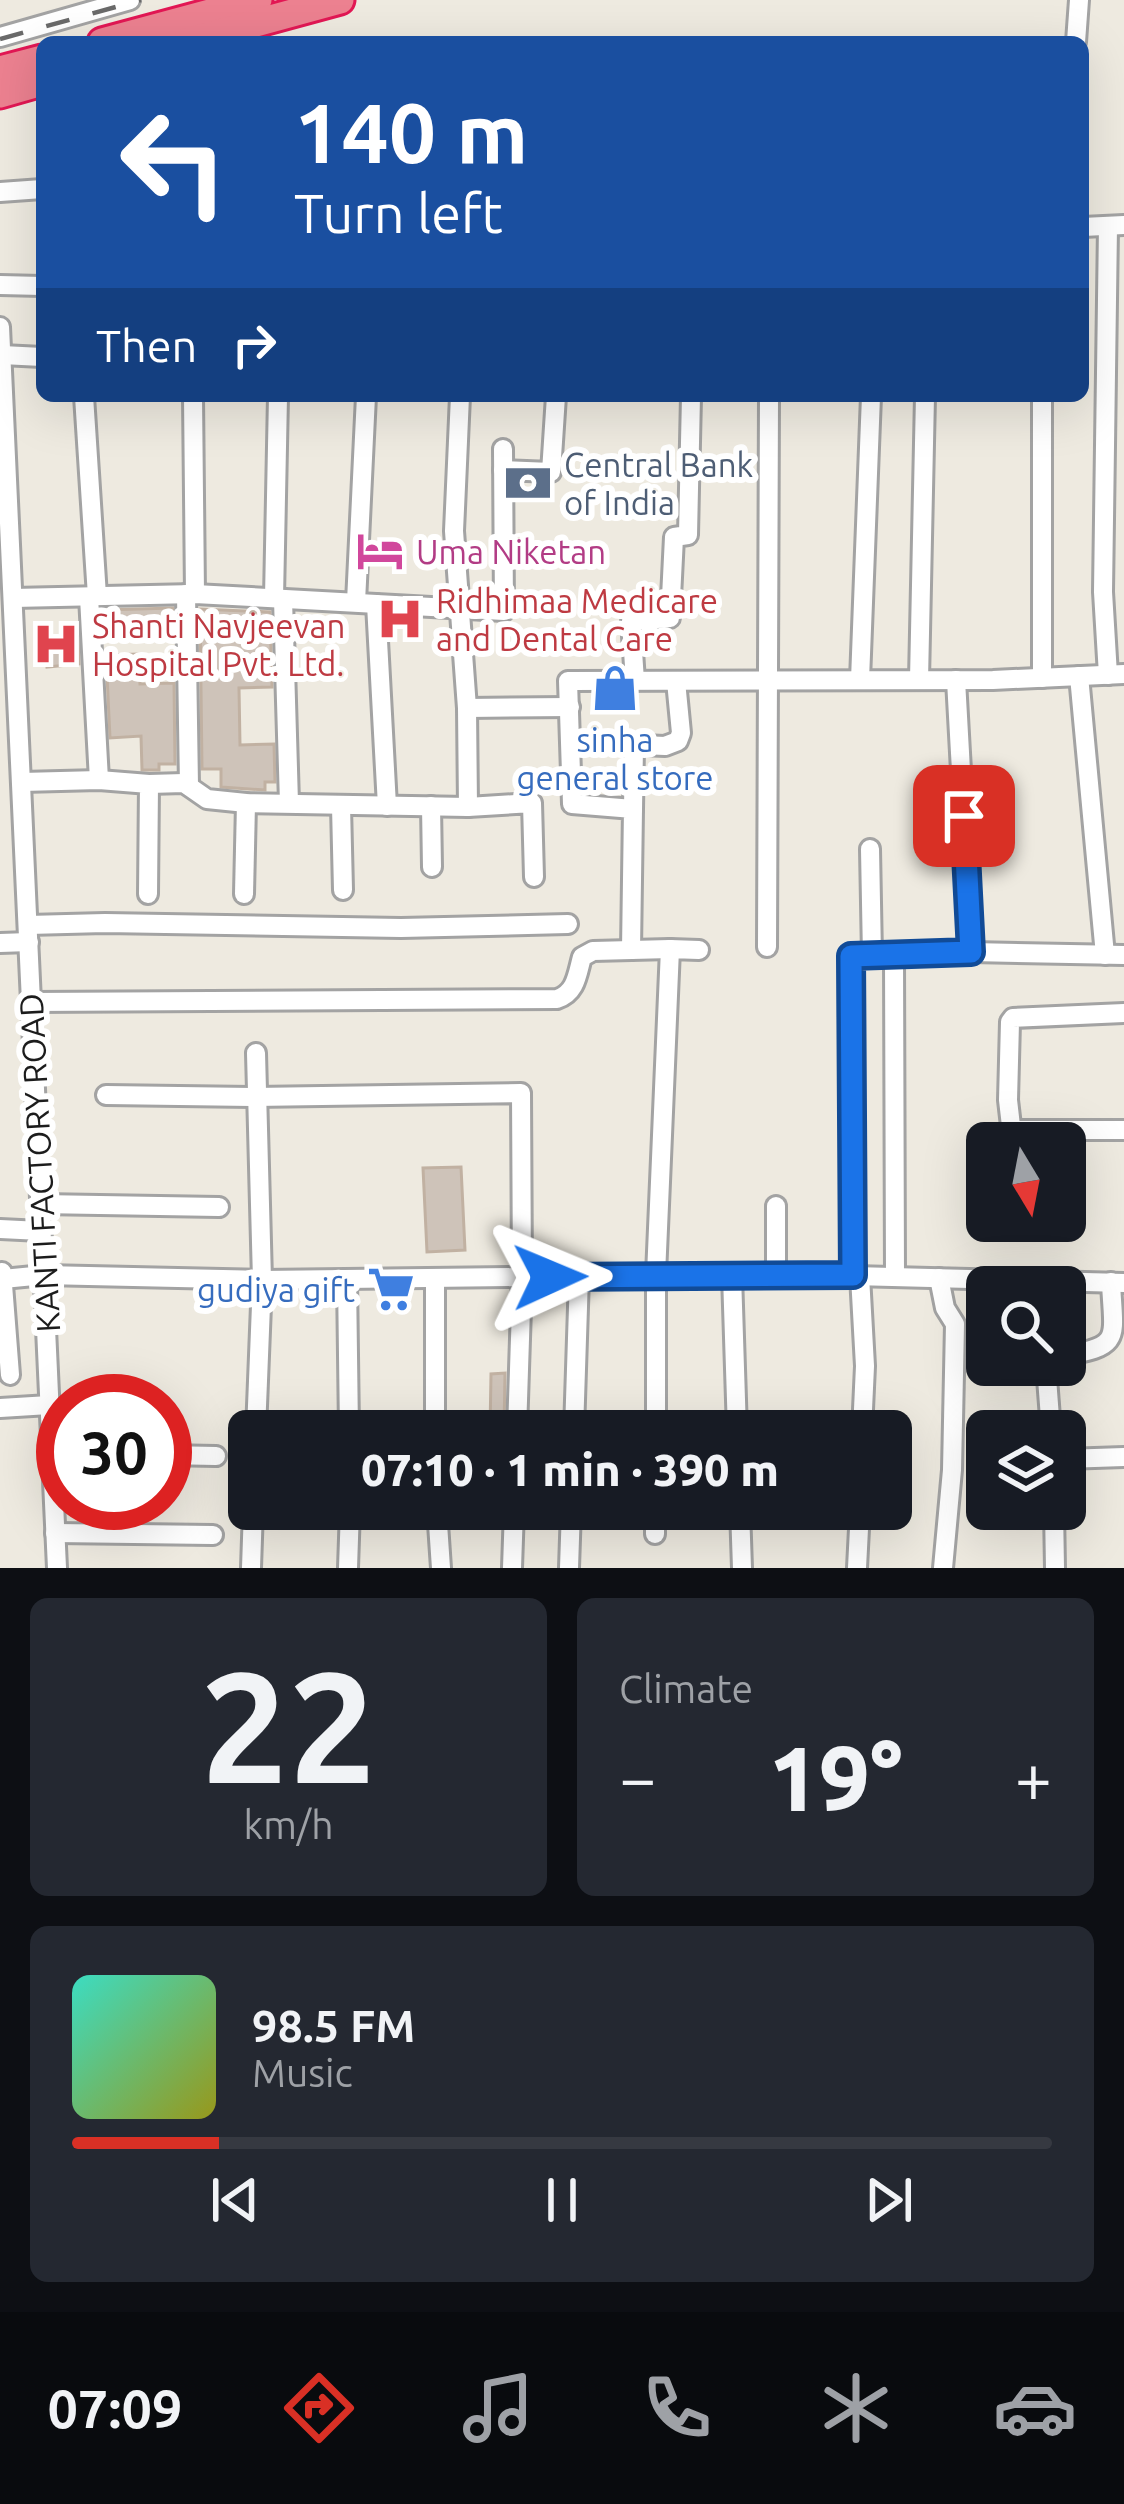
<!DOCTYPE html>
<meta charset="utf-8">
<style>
:root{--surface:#171b24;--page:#242831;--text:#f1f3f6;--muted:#9ea1a6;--line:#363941;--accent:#d93025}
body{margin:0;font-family:Ubuntu,sans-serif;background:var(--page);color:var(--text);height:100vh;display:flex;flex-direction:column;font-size:45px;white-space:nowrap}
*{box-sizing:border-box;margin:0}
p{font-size:39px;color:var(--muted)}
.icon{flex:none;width:66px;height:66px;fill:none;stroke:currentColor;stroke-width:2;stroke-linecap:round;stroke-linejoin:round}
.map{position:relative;height:1568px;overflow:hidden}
.details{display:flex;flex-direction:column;gap:30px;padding:30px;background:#0d0f14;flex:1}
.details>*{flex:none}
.guide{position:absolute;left:36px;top:36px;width:1053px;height:366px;border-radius:18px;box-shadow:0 12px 48px #0002;background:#1a4fa0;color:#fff;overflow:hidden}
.needle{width:78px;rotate:170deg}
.fabs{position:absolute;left:966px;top:1122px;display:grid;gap:24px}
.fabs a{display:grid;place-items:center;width:120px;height:120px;border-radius:18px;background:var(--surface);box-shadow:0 12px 48px #0002;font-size:60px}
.speed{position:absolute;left:36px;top:1374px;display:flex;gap:24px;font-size:60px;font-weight:700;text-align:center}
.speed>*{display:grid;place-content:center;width:156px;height:156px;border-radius:50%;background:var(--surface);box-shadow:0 12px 48px #0002;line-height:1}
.speed .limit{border:18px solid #d22;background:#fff;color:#111}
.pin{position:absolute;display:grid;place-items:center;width:102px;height:102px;color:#fff;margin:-51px;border-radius:24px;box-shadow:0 6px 18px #0006}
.me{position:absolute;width:132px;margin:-66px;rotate:89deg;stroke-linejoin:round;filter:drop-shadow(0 0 9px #0008)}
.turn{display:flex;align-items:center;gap:42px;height:252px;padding:0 60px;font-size:54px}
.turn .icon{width:156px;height:156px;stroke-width:2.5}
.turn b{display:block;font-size:84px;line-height:102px}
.then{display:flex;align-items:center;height:114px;padding:0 60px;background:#0003;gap:24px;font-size:45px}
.big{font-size:90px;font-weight:800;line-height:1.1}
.details .card{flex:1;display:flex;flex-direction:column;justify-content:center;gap:18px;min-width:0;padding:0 42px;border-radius:18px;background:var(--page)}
.details .dial{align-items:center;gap:0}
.dial b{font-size:156px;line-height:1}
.song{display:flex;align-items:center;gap:36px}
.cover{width:144px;height:144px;border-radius:18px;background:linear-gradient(135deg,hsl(170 70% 55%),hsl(60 70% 35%))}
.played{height:12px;border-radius:6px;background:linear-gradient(90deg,var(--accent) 15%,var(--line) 15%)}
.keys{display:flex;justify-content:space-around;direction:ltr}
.heat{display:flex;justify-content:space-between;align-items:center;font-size:66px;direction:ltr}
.details .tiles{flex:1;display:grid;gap:30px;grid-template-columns:1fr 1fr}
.card:last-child{grid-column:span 2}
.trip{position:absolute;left:228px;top:1410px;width:684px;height:120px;border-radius:18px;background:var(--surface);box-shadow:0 12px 48px #0002;font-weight:800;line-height:120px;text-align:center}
.tabs{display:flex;height:192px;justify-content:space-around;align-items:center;background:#090b0e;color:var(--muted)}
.tabs .icon{width:84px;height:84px}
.tabs .selected{color:var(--accent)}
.tabs b{font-size:54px;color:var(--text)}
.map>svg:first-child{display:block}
.building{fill:#cec3b9;stroke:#c1b1a2;stroke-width:3}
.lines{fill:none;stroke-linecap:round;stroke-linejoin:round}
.minor-casing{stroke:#a3a3a3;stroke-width:24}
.highway-casing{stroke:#e21754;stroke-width:33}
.minor{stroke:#fff;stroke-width:18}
.highway{stroke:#ec8190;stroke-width:27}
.rail{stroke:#6a6a6a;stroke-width:4.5;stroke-dasharray:24 24;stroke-linecap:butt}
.route-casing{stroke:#114b97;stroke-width:30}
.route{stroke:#1a73e8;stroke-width:21}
.labels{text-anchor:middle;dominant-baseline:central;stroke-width:12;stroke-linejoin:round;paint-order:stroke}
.service-label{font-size:33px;fill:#4e5e75;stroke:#fff;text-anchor:start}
.hotel-label{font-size:33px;fill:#b23c85;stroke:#fff;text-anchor:start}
.health-label{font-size:33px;fill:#be3a42;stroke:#fff;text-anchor:start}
.shop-label{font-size:33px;fill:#366cbe;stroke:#fff}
.street-label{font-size:33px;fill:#1c1c1c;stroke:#fff}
</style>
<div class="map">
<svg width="1124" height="1568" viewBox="0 0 1124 1568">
<rect width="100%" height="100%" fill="#eeeae0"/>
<g class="building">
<polygon points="173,608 173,628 104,629 103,610"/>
<polygon points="200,609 270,612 272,687 239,688 240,745 274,744 275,782 265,782 265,790 221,787 221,769 202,769"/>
<polygon points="78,637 79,664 47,667 45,640"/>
<polygon points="139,654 140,684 174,683 175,764 159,764 159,770 142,770 141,736 110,738 106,655"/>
<polygon points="461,1167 465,1250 427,1252 423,1168"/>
<polygon points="505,1373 504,1431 490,1431 491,1374"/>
</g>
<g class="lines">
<defs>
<g id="minor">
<polyline points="0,37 130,0"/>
<polyline points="1076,42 1079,0"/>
<polyline points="0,192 42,189"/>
<polyline points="1108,226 1103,592 1108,675"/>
<polyline points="1083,227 1124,225"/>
<polyline points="0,285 42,286"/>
<polyline points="0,327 57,1568"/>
<polyline points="2,355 42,357"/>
<polyline points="84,396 97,596"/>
<polyline points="193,396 195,594"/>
<polyline points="460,396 454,531 467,708 468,807"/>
<polyline points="503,470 551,472 556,396"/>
<polyline points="186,594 189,786"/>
<polyline points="89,597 99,780"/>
<polyline points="13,598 195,594 504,611 503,449"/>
<polyline points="274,598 278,396"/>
<polyline points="283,599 289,803"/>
<polyline points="356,602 366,396"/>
<polyline points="376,604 387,806"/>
<polyline points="1079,676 1105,955"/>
<polyline points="1042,678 1042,396"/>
<polyline points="860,680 871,396"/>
<polyline points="919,680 925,396"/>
<polyline points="956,680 971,952 1124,955"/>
<polyline points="635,681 631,621 670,618 674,537 688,535 691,396"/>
<polyline points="467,708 570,707"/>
<polyline points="572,742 665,746 678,741 681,733 676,681"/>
<polyline points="22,782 99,780 149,784 148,894"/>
<polyline points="149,784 184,783 207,799 246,803 468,807 532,803 534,877"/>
<polyline points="341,806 343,890"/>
<polyline points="431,806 432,867"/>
<polyline points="633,809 634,746"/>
<polyline points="870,849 872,956"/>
<polyline points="244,894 246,803"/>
<polyline points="28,925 105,923 401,928 568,924"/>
<polyline points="0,943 29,942"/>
<polyline points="767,947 769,396"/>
<polyline points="631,950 633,809 572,804 568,681 993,680 1124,674"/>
<path d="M31,1002l526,-3c19,-6 20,-24 25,-42l11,-6 77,-2"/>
<polyline points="1124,1013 1013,1018 1010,1022 1008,1100 1011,1126 1016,1130 1124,1130"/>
<polyline points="106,1095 252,1097 521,1093 522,1277 517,1431"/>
<polyline points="40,1204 219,1207"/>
<polyline points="0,1229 41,1231"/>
<polyline points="2,1272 10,1375"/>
<polyline points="776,1274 776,1206"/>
<polyline points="732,1275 737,1431"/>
<polyline points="853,1275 851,956 894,956"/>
<polyline points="860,1276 865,1366 862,1431"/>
<polyline points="895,1277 894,956 971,952"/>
<polyline points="435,1278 435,1431"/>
<polyline points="939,1278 945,1308 955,1324 952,1470 943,1568"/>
<polyline points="3,1279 44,1275 262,1280 776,1274 1124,1283"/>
<polyline points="347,1279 349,1431"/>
<path d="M1065,1355c59,-8 48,-19 46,-73"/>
<polyline points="1046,1365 1051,1431"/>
<polyline points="0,1408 49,1405"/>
<polyline points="256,1431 262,1280 256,1053"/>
<polyline points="574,1431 579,1276"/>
<polyline points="656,1431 656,1275 670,949 699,950"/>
<polyline points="165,1455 216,1456"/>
<polyline points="1065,1459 1124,1457"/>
<polyline points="437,1509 441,1568"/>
<polyline points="740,1509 742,1568"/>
<polyline points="1054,1509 1055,1568"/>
<polyline points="55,1533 213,1535"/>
<polyline points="655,1534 655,1509"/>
<polyline points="251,1568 253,1509"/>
<polyline points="348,1568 350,1509"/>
<polyline points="512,1568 514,1509"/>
<polyline points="569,1568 571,1509"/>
<polyline points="857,1568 860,1509"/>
</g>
<g id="highway">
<polyline points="102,42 258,0"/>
<polyline points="186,42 340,0"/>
<polyline points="0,70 42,59"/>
<polyline points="0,94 42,82"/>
</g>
</defs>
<use href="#minor" class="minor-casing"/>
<use href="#highway" class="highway-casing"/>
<use href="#minor" class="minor"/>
<use href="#highway" class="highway"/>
<polyline class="rail" points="0,39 141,0"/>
</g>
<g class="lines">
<defs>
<polyline id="route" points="550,1277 853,1275 851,956 971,952 964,816"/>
</defs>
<use href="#route" class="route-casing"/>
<use href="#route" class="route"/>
</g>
<defs>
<symbol id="bank-bare" viewBox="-9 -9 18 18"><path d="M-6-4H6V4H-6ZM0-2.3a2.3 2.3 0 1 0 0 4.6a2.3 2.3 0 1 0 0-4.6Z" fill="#5c6f8a" stroke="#fff" stroke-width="2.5" paint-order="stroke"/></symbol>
<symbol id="hotel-bare" viewBox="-9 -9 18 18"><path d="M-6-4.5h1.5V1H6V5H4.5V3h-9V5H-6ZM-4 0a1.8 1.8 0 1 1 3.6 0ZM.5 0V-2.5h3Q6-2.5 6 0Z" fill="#d1479c" stroke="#fff" stroke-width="2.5" paint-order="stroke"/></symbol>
<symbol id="hospital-bare" viewBox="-9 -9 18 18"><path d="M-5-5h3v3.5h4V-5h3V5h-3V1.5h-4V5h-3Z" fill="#e0444e" stroke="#fff" stroke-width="2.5" paint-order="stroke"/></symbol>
<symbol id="shop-bare" viewBox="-9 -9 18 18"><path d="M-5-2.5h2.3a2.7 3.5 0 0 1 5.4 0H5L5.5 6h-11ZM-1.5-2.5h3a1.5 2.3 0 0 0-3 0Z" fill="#3f7fe0" stroke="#fff" stroke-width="2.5" paint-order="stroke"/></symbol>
<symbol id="supermarket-bare" viewBox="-9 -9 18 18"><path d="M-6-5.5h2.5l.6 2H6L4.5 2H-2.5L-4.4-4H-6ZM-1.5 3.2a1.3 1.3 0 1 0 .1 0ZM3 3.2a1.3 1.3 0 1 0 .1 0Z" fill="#3f7fe0" stroke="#fff" stroke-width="2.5" paint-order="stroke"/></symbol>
</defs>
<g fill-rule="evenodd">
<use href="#bank-bare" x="495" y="450" width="66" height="66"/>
<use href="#hotel-bare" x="347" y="518" width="66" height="66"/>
<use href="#hospital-bare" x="367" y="586" width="66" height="66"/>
<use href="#hospital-bare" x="23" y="611" width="66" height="66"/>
<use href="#shop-bare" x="582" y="655" width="66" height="66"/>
<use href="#supermarket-bare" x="358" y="1256" width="66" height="66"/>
</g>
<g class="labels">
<g class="service-label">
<text x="564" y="464">Central Bank<tspan x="564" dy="38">of India</tspan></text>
</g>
<g class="hotel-label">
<text x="416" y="551">Uma Niketan</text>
</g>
<g class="health-label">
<text x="436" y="600">Ridhimaa Medicare<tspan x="436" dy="38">and Dental Care</tspan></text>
<text x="92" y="625">Shanti Navjeevan<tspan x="92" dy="38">Hospital Pvt. Ltd.</tspan></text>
</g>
<g class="shop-label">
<text x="615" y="739">sinha<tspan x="615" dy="38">general store</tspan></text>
<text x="355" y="1289" text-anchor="end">gudiya gift</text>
</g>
<g class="street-label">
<text transform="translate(39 1163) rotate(-93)">KANTI FACTORY ROAD</text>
</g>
</g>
</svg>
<div class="fabs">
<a><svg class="needle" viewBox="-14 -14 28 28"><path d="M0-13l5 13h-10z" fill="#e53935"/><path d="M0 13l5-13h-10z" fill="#9ea1a6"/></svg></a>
<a><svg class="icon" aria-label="search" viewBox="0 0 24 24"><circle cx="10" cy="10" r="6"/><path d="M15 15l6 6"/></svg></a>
<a><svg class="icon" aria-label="layers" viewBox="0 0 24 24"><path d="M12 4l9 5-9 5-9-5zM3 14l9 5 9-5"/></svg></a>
</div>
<div class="speed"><div class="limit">30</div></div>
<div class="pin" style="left:964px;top:816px;background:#d93025"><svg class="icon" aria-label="arrive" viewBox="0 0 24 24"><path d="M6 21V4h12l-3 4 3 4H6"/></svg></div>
<svg class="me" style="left:550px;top:1277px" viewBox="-20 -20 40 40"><path d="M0-17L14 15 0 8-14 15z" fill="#1a73e8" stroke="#fff" stroke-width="4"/></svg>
<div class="trip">07:10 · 1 min · 390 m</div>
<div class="guide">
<div class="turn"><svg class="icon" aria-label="left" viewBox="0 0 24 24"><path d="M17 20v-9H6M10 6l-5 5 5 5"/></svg><div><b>140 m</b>Turn left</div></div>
<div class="then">Then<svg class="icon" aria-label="right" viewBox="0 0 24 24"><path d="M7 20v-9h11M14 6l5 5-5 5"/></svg></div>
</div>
</div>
<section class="details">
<div class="tiles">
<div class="card dial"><b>22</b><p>km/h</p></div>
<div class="card"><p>Climate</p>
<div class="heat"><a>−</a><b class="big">19°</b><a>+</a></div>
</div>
<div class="card">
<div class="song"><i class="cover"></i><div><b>98.5 FM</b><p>Music</p></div></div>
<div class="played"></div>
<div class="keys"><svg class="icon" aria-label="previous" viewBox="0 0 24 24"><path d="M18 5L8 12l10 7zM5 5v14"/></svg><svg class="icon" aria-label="pause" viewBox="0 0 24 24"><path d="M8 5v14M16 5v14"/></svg><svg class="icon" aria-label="next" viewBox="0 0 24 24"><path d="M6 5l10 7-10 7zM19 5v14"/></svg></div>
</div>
</div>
</section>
<nav class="tabs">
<b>07:09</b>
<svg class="icon selected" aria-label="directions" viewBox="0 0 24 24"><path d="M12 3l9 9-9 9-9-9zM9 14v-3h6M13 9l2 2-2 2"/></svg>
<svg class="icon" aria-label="music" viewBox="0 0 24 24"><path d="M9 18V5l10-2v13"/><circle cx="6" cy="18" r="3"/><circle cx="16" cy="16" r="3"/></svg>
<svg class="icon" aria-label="phone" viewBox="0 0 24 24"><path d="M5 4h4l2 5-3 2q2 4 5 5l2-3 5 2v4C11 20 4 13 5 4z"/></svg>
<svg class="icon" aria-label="climate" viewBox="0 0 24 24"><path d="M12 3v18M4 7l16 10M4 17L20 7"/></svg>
<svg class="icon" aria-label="car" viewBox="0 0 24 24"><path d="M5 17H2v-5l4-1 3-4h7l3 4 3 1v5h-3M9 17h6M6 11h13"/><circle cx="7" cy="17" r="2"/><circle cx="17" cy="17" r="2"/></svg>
</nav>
